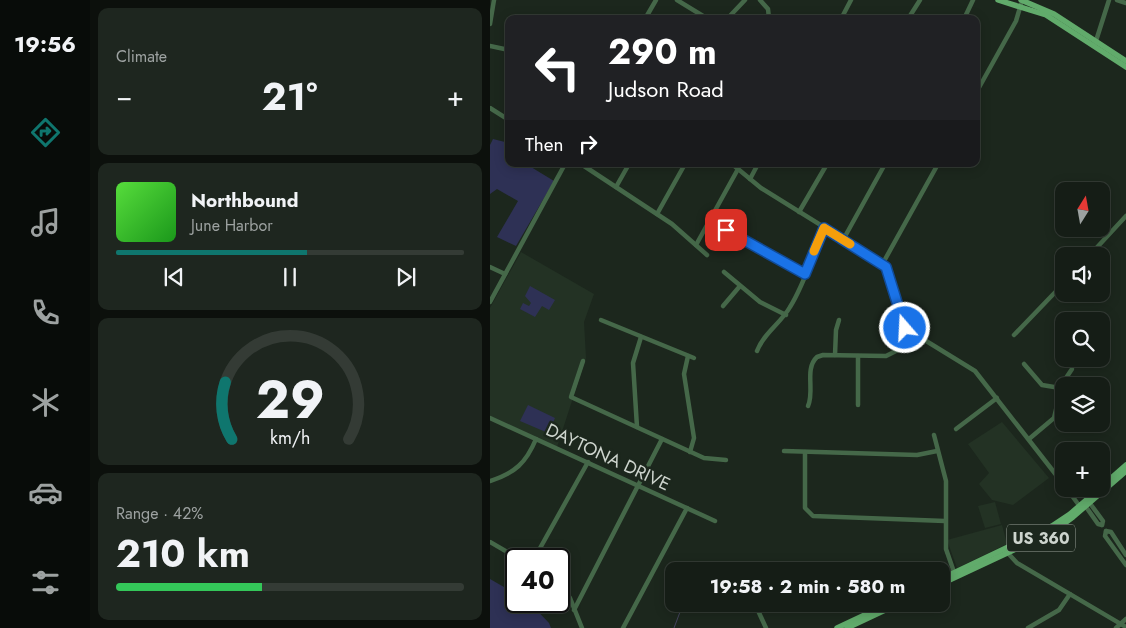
<!DOCTYPE html>
<meta charset="utf-8">
<style>
:root{--surface:#151d16;--page:#1e261f;--text:#f1f3f6;--muted:#9da2a1;--line:#343b35;--accent:#0f766e}
body{margin:0;font-family:Jost,sans-serif;background:var(--page);color:var(--text);height:100vh;display:flex;flex-direction:column;font-size:19px;white-space:nowrap}
*{box-sizing:border-box;margin:0}
p{font-size:16px;color:var(--muted)}
.icon{flex:none;width:28px;height:28px;fill:none;stroke:currentColor;stroke-width:2;stroke-linecap:round;stroke-linejoin:round}
.map{position:relative;flex:1;overflow:hidden}
.drawer{display:flex;flex-direction:column;gap:8px;padding:8px;background:#0c100c;width:400px}
.drawer>*{flex:none}
.hud{position:absolute;left:15px;top:15px;width:475px;height:152px;border-radius:10px;box-shadow:0 2px 12px #0003,0 0 0 1px var(--line);background:#202124;color:#fff;overflow:hidden}
.needle{width:32px;rotate:11deg}
.buttons{position:absolute;left:565px;top:182px;display:grid;gap:10px}
.buttons a{display:grid;place-items:center;width:55px;height:55px;border-radius:10px;background:var(--surface);box-shadow:0 2px 12px #0003,0 0 0 1px var(--line);font-size:25px}
.speed{position:absolute;left:15px;top:548px;display:flex;gap:10px;font-size:25px;font-weight:700;text-align:center}
.speed>*{display:grid;place-content:center;width:65px;height:65px;border-radius:50%;background:var(--surface);box-shadow:0 2px 12px #0003,0 0 0 1px var(--line);line-height:1}
.speed .limit{border:2px solid #111;border-radius:8px;background:#fff;color:#111}
.pin{position:absolute;display:grid;place-items:center;width:42px;height:42px;color:#fff;margin:-21px;border-radius:10px;box-shadow:0 2px 8px #0006}
.me{position:absolute;width:55px;margin:-28px;rotate:341deg;stroke-linejoin:round;filter:drop-shadow(0 0 4px #0008)}
.turn{display:flex;align-items:center;gap:18px;height:105px;padding:0 20px;font-size:22px}
.turn .icon{width:65px;height:65px;stroke-width:2.5}
.turn b{display:block;font-size:35px;line-height:42px}
.then{display:flex;align-items:center;height:48px;padding:0 20px;background:#0003;gap:10px;font-size:19px}
.big{font-size:38px;font-weight:700;line-height:1.1}
.drawer .widget{flex:1;display:flex;flex-direction:column;justify-content:center;gap:8px;min-width:0;padding:0 18px;border-radius:10px;background:var(--page)}
.drawer .dial{align-items:center;gap:0}
.dial svg{height:130px;overflow:visible;fill:none;stroke:var(--line);stroke-width:7;stroke-linecap:round;text-anchor:middle}
.dial text{fill:var(--text);stroke:none}
.song{display:flex;align-items:center;gap:15px}
.cover{width:60px;height:60px;border-radius:8px;background:linear-gradient(135deg,hsl(110 70% 55%),hsl(120 70% 35%))}
.played{height:5px;border-radius:2px;background:linear-gradient(90deg,var(--accent) 55%,var(--line) 55%)}
.keys{display:flex;justify-content:space-around;direction:ltr}
.heat{display:flex;justify-content:space-between;align-items:center;font-size:28px;direction:ltr}
.charge{height:8px;border-radius:4px;background:linear-gradient(90deg,#34c759 42%,var(--line) 0)}
.trip{position:absolute;left:175px;top:562px;width:285px;height:50px;border-radius:10px;background:var(--surface);box-shadow:0 2px 12px #0003,0 0 0 1px var(--line);font-weight:700;line-height:50px;text-align:center}
main{display:flex;flex:1;min-height:0}
.tab-bar{display:flex;flex-direction:column;width:90px;justify-content:space-around;align-items:center;background:#080c09;color:var(--muted)}
.tab-bar .icon{width:35px;height:35px}
.tab-bar .current{color:var(--accent)}
.tab-bar b{font-size:22px;color:var(--text)}
.map>svg:first-child{display:block}
.built{fill:#233224}
.green{fill:#2e3155}
.lines{fill:none;stroke-linecap:round;stroke-linejoin:round}
.stream{stroke:#44435e;stroke-width:1}
.minor{stroke:#456849;stroke-width:4.5}
.major{stroke:#61ab6b;stroke-width:5.5}
.route-casing{stroke:#114b97;stroke-width:12}
.route{stroke:#1a73e8;stroke-width:9}
.slow{stroke:#f59e0b;stroke-width:9}
.labels{text-anchor:middle;dominant-baseline:central;stroke-width:5;stroke-linejoin:round;paint-order:stroke}
.shield{fill:#1c271d;stroke:#98a098;stroke-width:1}
.shield-label{font-size:16px;font-weight:bold;fill:#cdd4cd}
.street-label{font-size:18px;fill:#cdd4cd;stroke:#1c271d}
</style>
<main>
<nav class="tab-bar">
<b>19:56</b>
<svg class="icon current" aria-label="directions" viewBox="0 0 24 24"><path d="M12 3l9 9-9 9-9-9zM9 14v-3h6M13 9l2 2-2 2"/></svg>
<svg class="icon" aria-label="music" viewBox="0 0 24 24"><path d="M9 18V5l10-2v13"/><circle cx="6" cy="18" r="3"/><circle cx="16" cy="16" r="3"/></svg>
<svg class="icon" aria-label="phone" viewBox="0 0 24 24"><path d="M5 4h4l2 5-3 2q2 4 5 5l2-3 5 2v4C11 20 4 13 5 4z"/></svg>
<svg class="icon" aria-label="climate" viewBox="0 0 24 24"><path d="M12 3v18M4 7l16 10M4 17L20 7"/></svg>
<svg class="icon" aria-label="car" viewBox="0 0 24 24"><path d="M5 17H2v-5l4-1 3-4h7l3 4 3 1v5h-3M9 17h6M6 11h13"/><circle cx="7" cy="17" r="2"/><circle cx="17" cy="17" r="2"/></svg>
<svg class="icon" aria-label="filters" viewBox="0 0 24 24"><path d="M4 7h16M4 17h16"/><circle cx="9" cy="7" r="2"/><circle cx="15" cy="17" r="2"/></svg>
</nav>
<section class="drawer">
<div class="widget"><p>Climate</p>
<div class="heat"><a>−</a><b class="big">21°</b><a>+</a></div>
</div>
<div class="widget">
<div class="song"><i class="cover"></i><div><b>Northbound</b><p>June Harbor</p></div></div>
<div class="played"></div>
<div class="keys"><svg class="icon" aria-label="previous" viewBox="0 0 24 24"><path d="M18 5L8 12l10 7zM5 5v14"/></svg><svg class="icon" aria-label="pause" viewBox="0 0 24 24"><path d="M8 5v14M16 5v14"/></svg><svg class="icon" aria-label="next" viewBox="0 0 24 24"><path d="M6 5l10 7-10 7zM19 5v14"/></svg></div>
</div>
<div class="widget dial"><svg viewBox="0 0 100 80">
<path d="M14 69A42 42 0 1 1 86 69"/>
<path d="M14 69A42 42 0 0 1 10 34" stroke="#0f766e"/>
<text x="50" y="56" font-size="32" font-weight="700">29</text>
<text x="50" y="72" font-size="11">km/h</text>
</svg></div>
<div class="widget"><p>Range · 42%</p><b class="big">210 km</b><div class="charge"></div></div>
</section>
<div class="map">
<svg width="636" height="628" viewBox="0 0 636 628">
<rect width="100%" height="100%" fill="#1c271d"/>
<g class="built">
<polygon points="31,252 104,294 94,322 96,358 67,447 0,416 0,308"/>
<polygon points="512,422 559,478 523,505 502,500 489,484 499,473 478,444"/>
<polygon points="505,502 511,524 495,528 488,506"/>
<polygon points="512,525 517,544 467,568 457,540"/>
</g>
<g class="green">
<polygon points="3,139 19,143 19,164 42,164 41,167 64,181 26,246 7,237 28,201 7,189 0,194 0,145"/>
<polygon points="40,286 65,300 59,310 52,306 45,317 30,309 33,303 39,306 41,303 35,296"/>
<polygon points="38,405 65,418 58,433 30,421"/>
<polygon points="0,579 26,594 26,601 38,601 59,623 61,628 0,628"/>
</g>
<g class="lines">
<polyline class="stream" points="184,628 193,604"/>
<g class="minor">
<polyline points="187,0 218,19"/>
<polyline points="270,0 278,9 279,18"/>
<polyline points="627,0 636,3"/>
<polyline points="155,19 166,0"/>
<polyline points="237,19 255,0"/>
<polyline points="351,19 361,0"/>
<polyline points="418,19 430,0"/>
<polyline points="474,19 483,0"/>
<polyline points="0,24 4,0"/>
<polyline points="605,44 619,0"/>
<polyline points="0,46 19,50"/>
<polyline points="486,93 526,21 531,4"/>
<polyline points="0,108 19,120"/>
<polyline points="91,164 182,224 217,255"/>
<polyline points="242,164 271,188 395,265 398,271 411,322 415,328 485,371 574,485"/>
<polyline points="260,179 268,164"/>
<polyline points="126,187 139,164"/>
<polyline points="309,212 337,164"/>
<polyline points="167,214 195,164"/>
<polyline points="220,221 315,274"/>
<polyline points="353,240 395,164"/>
<polyline points="206,245 248,169"/>
<polyline points="599,256 636,216"/>
<polyline points="393,263 448,164"/>
<polyline points="0,267 15,274"/>
<polyline points="234,272 270,302 296,315"/>
<polyline points="0,302 75,164"/>
<polyline points="233,306 250,286"/>
<polyline points="111,320 204,358"/>
<polyline points="524,335 574,283"/>
<path d="M267,351c6,-17 24,-28 33,-44 15,-24 23,-53 34,-79"/>
<polyline points="345,355 346,330 349,320"/>
<polyline points="198,356 194,374 204,438 200,452"/>
<polyline points="368,356 368,405"/>
<polyline points="93,361 81,397 214,458 236,460"/>
<polyline points="534,364 552,385 570,388"/>
<path d="M318,406c7,-15 -4,-37 9,-49l6,-2 63,1 12,-6 12,-17"/>
<polyline points="0,418 225,521"/>
<polyline points="147,427 143,363 151,337"/>
<polyline points="466,429 507,398"/>
<polyline points="444,435 456,481 456,549 465,575"/>
<polyline points="539,439 564,418 572,384 582,369"/>
<polyline points="294,451 427,455 447,451"/>
<polyline points="315,452 315,508 323,516 455,521"/>
<path d="M0,481c25,-8 36,-18 46,-42"/>
<polyline points="577,489 591,508"/>
<polyline points="599,502 613,521 612,525"/>
<polyline points="594,504 608,524 612,525"/>
<polyline points="616,531 615,536 636,565"/>
<polyline points="616,531 621,532 636,555"/>
<polyline points="0,542 29,559"/>
<polyline points="515,550 527,563 636,627"/>
<polyline points="44,559 98,462"/>
<polyline points="69,582 80,598 92,628"/>
<polyline points="265,604 276,628"/>
<polyline points="84,610 172,439"/>
<polyline points="133,628 197,508"/>
<polyline points="538,628 569,610 580,594"/>
<polyline points="626,628 636,619"/>
</g>
<g class="major">
<polyline points="508,0 556,15 636,67"/>
<polyline points="531,0 564,14 636,61"/>
<polyline points="611,487 636,465"/>
<polyline points="451,579 562,526 580,514 609,489"/>
<polyline points="451,584 564,531 583,517 636,471"/>
<polyline points="347,628 398,604"/>
<polyline points="357,628 408,604"/>
</g>
</g>
<g class="lines">
<defs>
<polyline id="route" points="236,230 315,274 334,228 396,267 415,328"/>
</defs>
<use href="#route" class="route-casing"/>
<use href="#route" class="route"/>
<polyline class="slow" points="324,251 334,228 360,244"/>
</g>
<g class="labels">
<rect class="shield" x="517" y="524.5" width="68" height="27" rx="4"/>
<g class="shield-label">
<text x="551" y="538">US 360</text>
</g>
<g class="street-label">
<text transform="translate(118 457) rotate(25)">DAYTONA DRIVE</text>
</g>
</g>
</svg>
<div class="buttons">
<a><svg class="needle" viewBox="-14 -14 28 28"><path d="M0-13l5 13h-10z" fill="#e53935"/><path d="M0 13l5-13h-10z" fill="#9da2a1"/></svg></a>
<a><svg class="icon" aria-label="sound" viewBox="0 0 24 24"><path d="M4 9h4l5-4v14l-5-4H4zM17 9q2 3 0 6"/></svg></a>
<a><svg class="icon" aria-label="search" viewBox="0 0 24 24"><circle cx="10" cy="10" r="6"/><path d="M15 15l6 6"/></svg></a>
<a><svg class="icon" aria-label="layers" viewBox="0 0 24 24"><path d="M12 4l9 5-9 5-9-5zM3 14l9 5 9-5"/></svg></a>
<a>+</a>
</div>
<div class="speed"><div class="limit">40</div></div>
<div class="pin" style="left:236px;top:230px;background:#d93025"><svg class="icon" aria-label="arrive" viewBox="0 0 24 24"><path d="M6 21V4h12l-3 4 3 4H6"/></svg></div>
<svg class="me" style="left:415px;top:328px" viewBox="-20 -20 40 40"><circle r="17" fill="#1a73e8" stroke="#fff" stroke-width="3"/><path d="M0-11L8 9 0 5-8 9z" fill="#fff"/></svg>
<div class="trip">19:58 · 2 min · 580 m</div>
<div class="hud">
<div class="turn"><svg class="icon" aria-label="left" viewBox="0 0 24 24"><path d="M17 20v-9H6M10 6l-5 5 5 5"/></svg><div><b>290 m</b>Judson Road</div></div>
<div class="then">Then<svg class="icon" aria-label="right" viewBox="0 0 24 24"><path d="M7 20v-9h11M14 6l5 5-5 5"/></svg></div>
</div>
</div>
</main>
